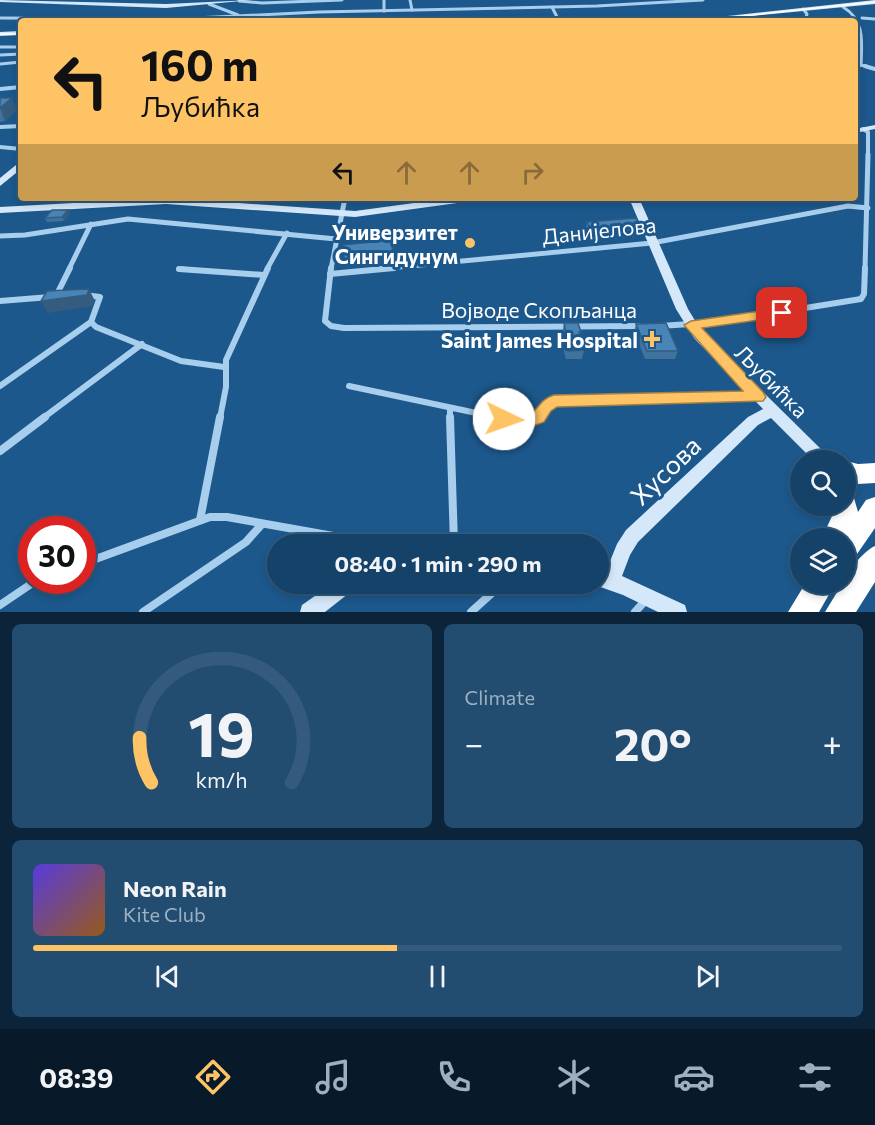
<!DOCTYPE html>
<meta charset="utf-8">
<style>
:root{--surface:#154269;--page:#224d71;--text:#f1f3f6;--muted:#9db0c0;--line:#345b7d;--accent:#fdc365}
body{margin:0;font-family:Commissioner,sans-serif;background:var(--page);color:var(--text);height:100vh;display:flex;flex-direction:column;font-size:22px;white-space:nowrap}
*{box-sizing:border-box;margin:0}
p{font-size:20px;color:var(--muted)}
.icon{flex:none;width:33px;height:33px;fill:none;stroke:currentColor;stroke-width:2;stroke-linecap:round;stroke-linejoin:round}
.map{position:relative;height:612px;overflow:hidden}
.panel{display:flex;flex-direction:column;gap:12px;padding:12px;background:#0c243a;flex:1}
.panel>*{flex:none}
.hud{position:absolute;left:18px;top:18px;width:840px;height:183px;border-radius:6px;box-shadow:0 3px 9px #0003,0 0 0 2px var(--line);background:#fdc365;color:#111;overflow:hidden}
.buttons{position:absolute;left:790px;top:450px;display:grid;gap:12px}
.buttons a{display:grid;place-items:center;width:66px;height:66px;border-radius:50%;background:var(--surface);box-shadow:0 3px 9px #0003,0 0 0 2px var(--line);font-size:30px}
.speed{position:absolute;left:18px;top:516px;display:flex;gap:12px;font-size:30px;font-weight:700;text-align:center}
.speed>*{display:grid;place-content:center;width:78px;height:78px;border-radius:50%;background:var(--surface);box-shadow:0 3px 9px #0003,0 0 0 2px var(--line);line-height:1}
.speed .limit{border:9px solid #d22;background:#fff;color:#111}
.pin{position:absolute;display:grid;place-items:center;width:51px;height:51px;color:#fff;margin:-26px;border-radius:12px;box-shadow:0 3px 9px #0006}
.me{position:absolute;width:66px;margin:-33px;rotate:93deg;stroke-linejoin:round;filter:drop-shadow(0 0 4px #0008)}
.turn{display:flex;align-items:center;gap:21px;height:126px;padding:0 24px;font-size:27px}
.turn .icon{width:78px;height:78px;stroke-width:2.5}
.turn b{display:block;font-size:42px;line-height:51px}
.lanes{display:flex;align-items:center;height:57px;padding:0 24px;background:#0003;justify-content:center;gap:30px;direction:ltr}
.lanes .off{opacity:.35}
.big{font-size:45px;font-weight:700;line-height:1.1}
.panel .widget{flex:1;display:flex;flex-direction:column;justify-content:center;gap:9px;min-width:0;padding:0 21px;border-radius:9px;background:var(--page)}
.panel .dial{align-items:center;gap:0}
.dial svg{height:156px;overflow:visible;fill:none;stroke:var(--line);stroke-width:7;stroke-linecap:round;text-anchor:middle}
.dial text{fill:var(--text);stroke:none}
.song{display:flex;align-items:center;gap:18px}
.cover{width:72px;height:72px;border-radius:9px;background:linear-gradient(135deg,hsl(250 70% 55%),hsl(30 70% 35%))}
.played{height:6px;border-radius:3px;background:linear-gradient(90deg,var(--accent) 45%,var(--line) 45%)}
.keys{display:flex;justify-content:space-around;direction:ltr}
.heat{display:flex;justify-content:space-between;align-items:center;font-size:33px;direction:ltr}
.panel .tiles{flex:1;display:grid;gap:12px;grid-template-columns:1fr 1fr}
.widget:last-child{grid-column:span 2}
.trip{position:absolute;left:267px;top:534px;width:342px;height:60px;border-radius:30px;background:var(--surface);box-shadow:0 3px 9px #0003,0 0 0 2px var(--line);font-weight:700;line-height:60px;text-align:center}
.tab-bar{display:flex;height:96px;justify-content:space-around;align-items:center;background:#081a2a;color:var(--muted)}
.tab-bar .icon{width:42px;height:42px}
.tab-bar .active{color:var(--accent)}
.tab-bar b{font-size:27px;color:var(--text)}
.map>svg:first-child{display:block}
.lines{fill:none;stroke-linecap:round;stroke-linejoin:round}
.street-far4{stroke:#a8ceed;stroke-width:3}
.street-far3{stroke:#a8ceed;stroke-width:4}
.street-far2{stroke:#a8ceed;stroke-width:5}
.street-far1{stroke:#a8ceed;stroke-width:6}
.street{stroke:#a8ceed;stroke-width:8}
.secondary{fill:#d4e8f9;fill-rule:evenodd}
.highway{fill:#fff;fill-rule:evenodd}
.tram{stroke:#fff;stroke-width:1.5}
.wall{fill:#3f729d}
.shaded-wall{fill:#335c7f}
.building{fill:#4984b6;stroke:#335c7f;stroke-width:1.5}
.route{fill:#fdc365;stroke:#a47f42;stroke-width:1.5}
.poi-dot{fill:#fdc365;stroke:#1c588c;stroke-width:2}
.labels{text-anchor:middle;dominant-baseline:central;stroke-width:6;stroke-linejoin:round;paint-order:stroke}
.street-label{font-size:21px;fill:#fff;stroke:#1c588c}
.poi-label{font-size:21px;font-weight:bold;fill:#fff;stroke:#1c588c;text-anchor:end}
.near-street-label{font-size:26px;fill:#fff;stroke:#1c588c}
</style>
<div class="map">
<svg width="875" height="612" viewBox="0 0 875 612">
<rect width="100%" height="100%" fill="#1c588c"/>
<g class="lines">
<g class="street-far4">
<polyline points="384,0 384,11"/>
<polyline points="410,0 412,10"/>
<polyline points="239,1 262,3 342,0"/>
<polyline points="209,4 238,15"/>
<polyline points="552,7 559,21"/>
<path d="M843,7c22,13 19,35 18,58l-6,3"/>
<polyline points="803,9 807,14 805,21"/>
<polyline points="0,18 174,19 319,12 597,6 703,0"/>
<polyline points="862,18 875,19"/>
<polyline points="0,47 21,47"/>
<polyline points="0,55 21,54"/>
<polyline points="0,64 21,62"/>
<polyline points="861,65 871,68"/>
</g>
<g class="street-far3">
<polyline points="865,66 875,69"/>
<polyline points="855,68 858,66"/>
<polyline points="0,89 21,87"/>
<polyline points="0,127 21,126"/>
<polyline points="863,129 868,132 868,155"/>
<polyline points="0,147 21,149"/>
</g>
<g class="street-far2">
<polyline points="0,236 25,235 128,219 336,239"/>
<polyline points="69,269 91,224"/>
<polyline points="179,269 184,269"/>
<polyline points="267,269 287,233"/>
<polyline points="331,269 345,198"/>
<polyline points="378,269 652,243 848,206 868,208"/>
<polyline points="865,269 868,154"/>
</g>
<g class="street-far1">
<polyline points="331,268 325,321 331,326 344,328 643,326"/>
<polyline points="179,269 264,275"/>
<polyline points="330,274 394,268"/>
<polyline points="56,296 70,268"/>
<polyline points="0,301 50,297"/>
<polyline points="91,322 96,327 181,361 224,367"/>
<polyline points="660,326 719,322 861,299 864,294 865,268"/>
<polyline points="0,386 91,322 100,297 84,295"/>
<polyline points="349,386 500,418"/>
<polyline points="450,408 450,418"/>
<polyline points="43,418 142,344"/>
<polyline points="220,418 226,387 226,360 268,268"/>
<polyline points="537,418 545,407 554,401 757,397"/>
</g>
<g class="street">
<polyline points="450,417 454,544"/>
<polyline points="493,417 522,423 539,417"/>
<polyline points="0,451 45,417"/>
<polyline points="200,520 220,417"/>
<polyline points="82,564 210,517 227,517 378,544"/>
<polyline points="0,605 37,580"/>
<polyline points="143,612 246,542 262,524"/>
<polyline points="471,612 502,584"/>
<polyline points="635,612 644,602"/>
</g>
<g class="secondary">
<polygon points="0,0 166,4 252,0 166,8 0,2"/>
<polygon points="875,0 875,4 701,21 682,21"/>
<polygon points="21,31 21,35 0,36 0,32"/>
<polygon points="875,125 875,129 855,133 855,129"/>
<polygon points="21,161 21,169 0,186 0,178"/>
<polygon points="166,198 355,211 451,198 477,198 472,201 355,217 166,204 0,213 0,207"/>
<polygon points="629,198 639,198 688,309 702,332 827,455 830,460 813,460 771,418 758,425 638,542 630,555 622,576 685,605 687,612 658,612 623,595 592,584 598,584 598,568 606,571 617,544 626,530 748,417 763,409 694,338 676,309"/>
<polygon points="332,584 356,584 353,590 325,612 300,612 302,605"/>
</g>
<g class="highway">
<polygon points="846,461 858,464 875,463 875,483 858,484 846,481"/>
<polygon points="846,495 854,498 858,512 866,500 875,497 875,528 855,557 846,560 846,538 822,538 832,516 833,506 846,506"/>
<path d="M875,546v36l-19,30h-31l17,-28h4c0,-13 18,-33 29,-38z"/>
<polygon points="805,584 835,584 819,612 788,612"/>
</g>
<g class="tram">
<polyline points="694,21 875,2"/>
<polyline points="0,34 21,34"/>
</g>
</g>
<g class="wall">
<polygon points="0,98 17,110 5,121 0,122"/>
<polygon points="68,210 70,213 64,221 47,222 45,218"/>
<polygon points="587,222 641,226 638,237 589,241 585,233"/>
<polygon points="343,245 394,259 395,263 345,267"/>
<polygon points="564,323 581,332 580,337 584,350 582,359 566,359 561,341"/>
<polygon points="636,324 678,351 675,359 645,359 634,332"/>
</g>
<g class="shaded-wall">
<polygon points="12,98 17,110 5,121 0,108"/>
<polygon points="68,210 70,213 64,221 62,217"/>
<polygon points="89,289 95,301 92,306 48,313 41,301"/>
</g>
<g class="building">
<polygon points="0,98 12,98 0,108"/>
<polygon points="52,210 68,210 62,217 45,218"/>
<polygon points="636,218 641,226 591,229 587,222"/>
<polygon points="391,240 394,259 345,263 343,245"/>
<polygon points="89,289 87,295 41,301 47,291"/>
<polygon points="564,323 578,323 581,332 579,332 584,350 568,351 563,332 566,332"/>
<polygon points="666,323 678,351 647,351 636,324"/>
</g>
<path class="route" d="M782,308l7,5 -2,3 -85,12 61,64 3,5 -3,4 -206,6 -6,4 -7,11 -22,8 -24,-6 -3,-5 3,-4c10,-3 19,4 29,1 10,-3 12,-17 27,-21l189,-4 -59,-66 7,-4z"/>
<g class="poi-dot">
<circle cx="470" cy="243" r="6"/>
<path d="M649 330h6v6h6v6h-6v6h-6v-6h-6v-6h6z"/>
</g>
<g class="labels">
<g class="street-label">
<text transform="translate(599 230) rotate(-6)">Данијелова</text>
<text x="539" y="309">Војводе Скопљанца</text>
<text transform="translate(772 381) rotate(45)">Љубићка</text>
</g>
<g class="poi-label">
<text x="458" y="231">Универзитет<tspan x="458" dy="24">Сингидунум</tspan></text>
<text x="638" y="339">Saint James Hospital</text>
</g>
<g class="near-street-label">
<text transform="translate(665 470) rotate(-44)">Хусова</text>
</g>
</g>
</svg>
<div class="buttons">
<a><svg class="icon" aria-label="search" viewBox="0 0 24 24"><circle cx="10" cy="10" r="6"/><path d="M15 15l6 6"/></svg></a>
<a><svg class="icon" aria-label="layers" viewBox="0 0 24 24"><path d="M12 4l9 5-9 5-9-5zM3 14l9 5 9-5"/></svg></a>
</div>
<div class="speed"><div class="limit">30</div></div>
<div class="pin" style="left:782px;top:313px;background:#d93025"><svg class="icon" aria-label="arrive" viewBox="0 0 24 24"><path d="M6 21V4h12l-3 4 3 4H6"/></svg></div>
<svg class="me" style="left:504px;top:419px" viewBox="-20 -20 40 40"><circle r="19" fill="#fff"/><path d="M0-13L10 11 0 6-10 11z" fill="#fdc365"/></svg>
<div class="trip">08:40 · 1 min · 290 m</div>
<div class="hud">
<div class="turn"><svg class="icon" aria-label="left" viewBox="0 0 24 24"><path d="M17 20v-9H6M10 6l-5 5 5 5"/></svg><div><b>160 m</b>Љубићка</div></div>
<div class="lanes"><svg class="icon" aria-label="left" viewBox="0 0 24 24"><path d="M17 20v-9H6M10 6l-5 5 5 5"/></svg><svg class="icon off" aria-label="ahead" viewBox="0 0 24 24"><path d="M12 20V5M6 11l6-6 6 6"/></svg><svg class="icon off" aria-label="ahead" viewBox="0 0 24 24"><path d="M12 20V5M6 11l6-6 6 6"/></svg><svg class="icon off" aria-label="right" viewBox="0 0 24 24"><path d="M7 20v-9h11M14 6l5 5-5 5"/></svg></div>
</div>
</div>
<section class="panel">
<div class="tiles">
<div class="widget dial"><svg viewBox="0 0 100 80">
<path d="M14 69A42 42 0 1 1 86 69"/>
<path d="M14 69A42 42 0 0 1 8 46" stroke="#fdc365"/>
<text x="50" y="56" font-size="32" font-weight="700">19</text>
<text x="50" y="72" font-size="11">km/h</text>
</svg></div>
<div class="widget"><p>Climate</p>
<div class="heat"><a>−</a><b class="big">20°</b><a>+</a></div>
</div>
<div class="widget">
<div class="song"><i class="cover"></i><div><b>Neon Rain</b><p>Kite Club</p></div></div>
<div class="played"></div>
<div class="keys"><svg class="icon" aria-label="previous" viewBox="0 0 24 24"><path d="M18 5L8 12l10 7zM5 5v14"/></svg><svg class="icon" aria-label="pause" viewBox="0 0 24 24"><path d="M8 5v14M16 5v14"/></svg><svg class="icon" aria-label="next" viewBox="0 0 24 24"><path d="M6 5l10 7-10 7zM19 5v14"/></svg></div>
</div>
</div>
</section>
<nav class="tab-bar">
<b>08:39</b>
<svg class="icon active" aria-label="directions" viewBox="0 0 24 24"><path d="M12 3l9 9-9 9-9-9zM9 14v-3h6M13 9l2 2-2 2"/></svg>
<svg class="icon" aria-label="music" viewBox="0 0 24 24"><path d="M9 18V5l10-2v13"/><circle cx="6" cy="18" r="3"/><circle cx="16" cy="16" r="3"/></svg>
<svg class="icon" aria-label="phone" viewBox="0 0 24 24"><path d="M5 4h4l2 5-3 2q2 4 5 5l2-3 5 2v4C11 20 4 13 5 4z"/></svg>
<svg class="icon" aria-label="climate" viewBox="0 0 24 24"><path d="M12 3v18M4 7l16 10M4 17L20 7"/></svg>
<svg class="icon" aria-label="car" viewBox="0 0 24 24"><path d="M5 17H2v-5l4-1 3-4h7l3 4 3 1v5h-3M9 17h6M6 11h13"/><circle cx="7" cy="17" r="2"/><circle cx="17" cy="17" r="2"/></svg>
<svg class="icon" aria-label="filters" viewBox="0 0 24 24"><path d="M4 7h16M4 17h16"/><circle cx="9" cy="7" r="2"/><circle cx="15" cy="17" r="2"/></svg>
</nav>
